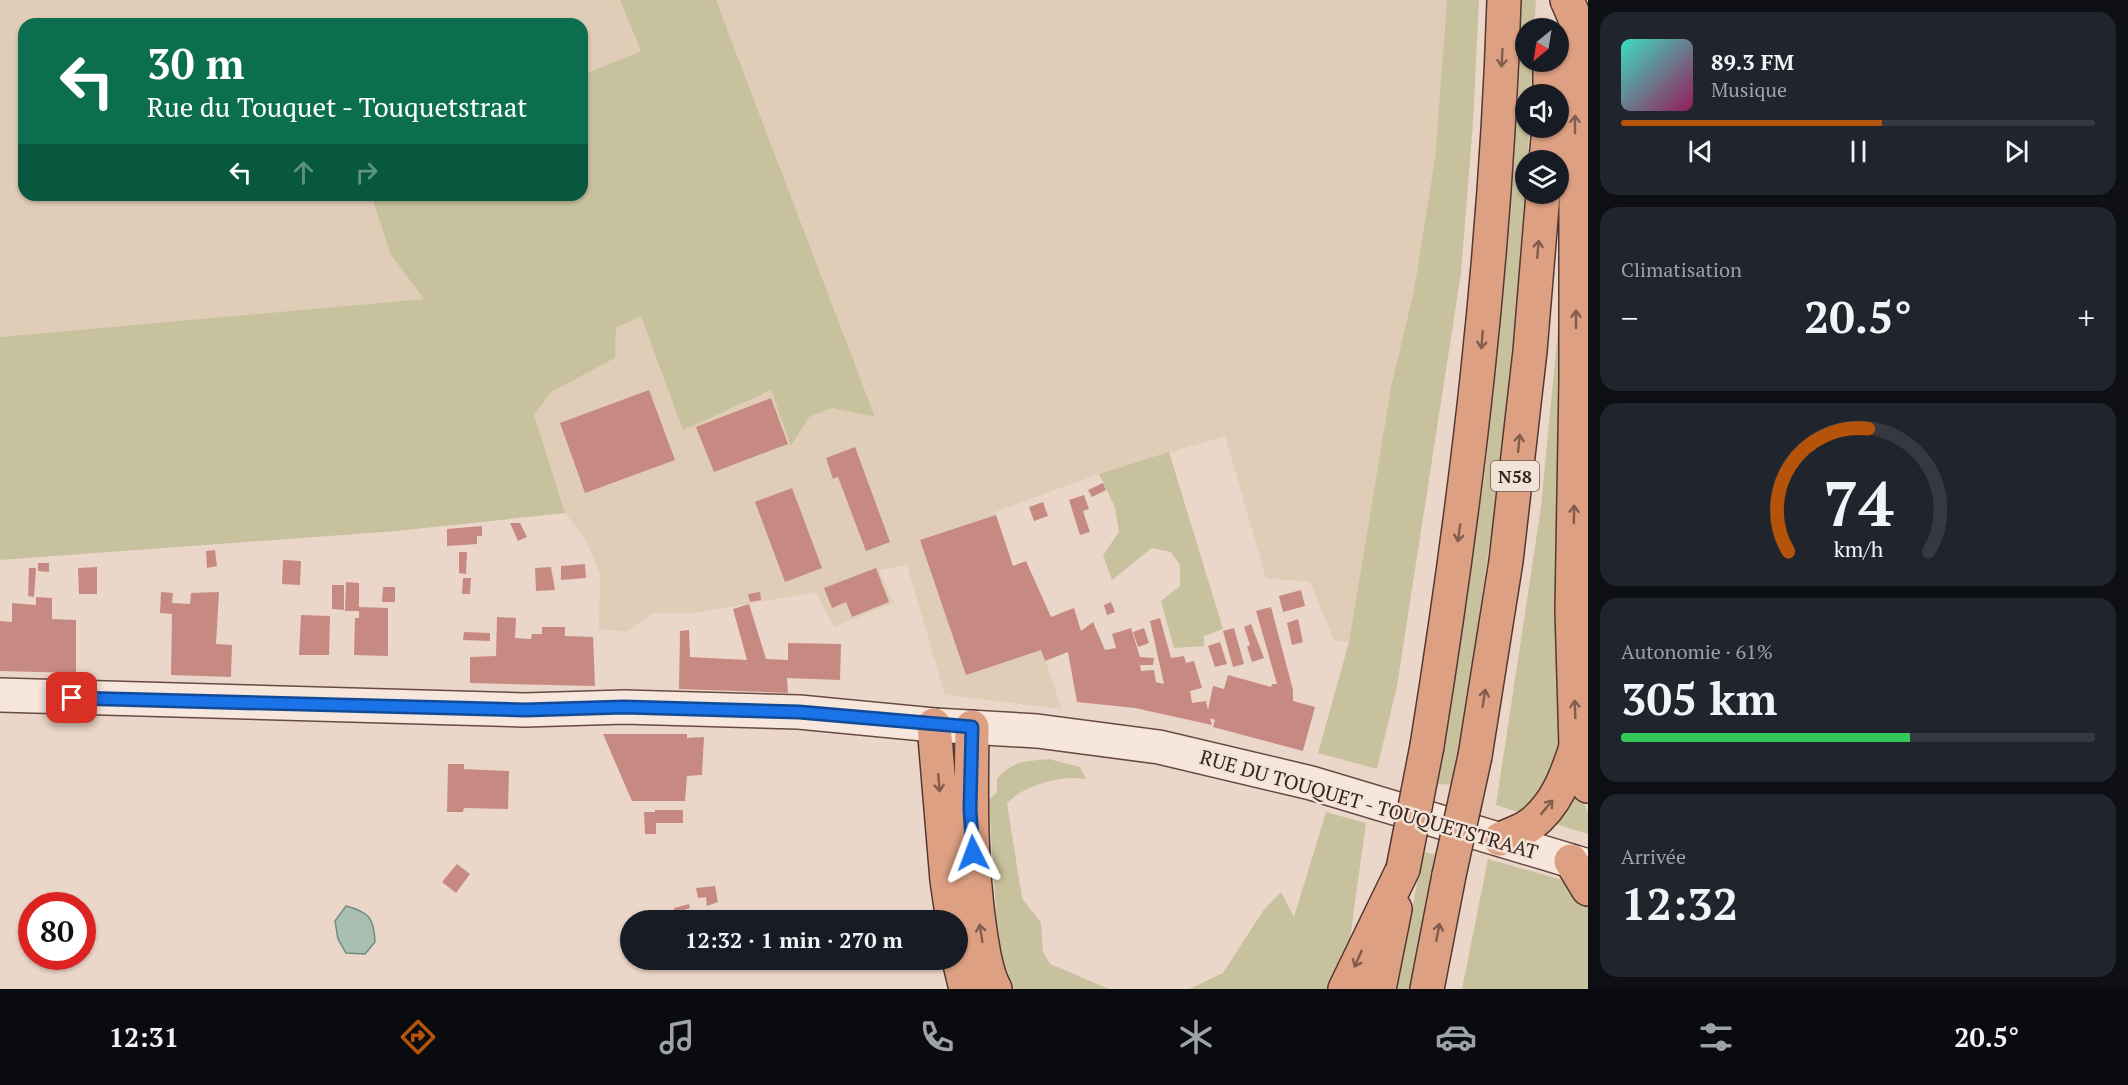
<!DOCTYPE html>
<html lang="fr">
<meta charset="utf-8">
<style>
:root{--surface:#171b24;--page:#20242c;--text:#f1f3f6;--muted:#9ea1a6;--line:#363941;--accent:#b45309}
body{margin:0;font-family:"PT Serif",serif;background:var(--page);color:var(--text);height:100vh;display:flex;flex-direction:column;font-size:22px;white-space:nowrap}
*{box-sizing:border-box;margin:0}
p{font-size:20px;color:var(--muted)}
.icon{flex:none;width:33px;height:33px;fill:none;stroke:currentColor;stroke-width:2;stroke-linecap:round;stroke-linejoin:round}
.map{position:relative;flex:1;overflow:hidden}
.details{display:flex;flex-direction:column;gap:12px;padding:12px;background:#0d0f14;width:540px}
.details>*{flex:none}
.guide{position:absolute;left:18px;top:18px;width:570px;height:183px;border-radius:18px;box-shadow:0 2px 4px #0004;background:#0b6e4f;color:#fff;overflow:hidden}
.needle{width:39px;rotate:210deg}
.fabs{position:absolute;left:1515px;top:18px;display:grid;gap:12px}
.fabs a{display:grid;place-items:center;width:54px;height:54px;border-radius:50%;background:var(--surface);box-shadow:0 2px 4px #0004;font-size:30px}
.speed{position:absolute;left:18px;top:892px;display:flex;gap:12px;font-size:30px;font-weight:700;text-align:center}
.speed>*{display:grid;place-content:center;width:78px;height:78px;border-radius:50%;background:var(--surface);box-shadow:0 2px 4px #0004;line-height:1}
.speed .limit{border:9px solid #d22;background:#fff;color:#111}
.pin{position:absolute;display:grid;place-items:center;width:51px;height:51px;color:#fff;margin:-26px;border-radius:12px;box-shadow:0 3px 9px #0006}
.me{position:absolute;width:66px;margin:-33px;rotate:357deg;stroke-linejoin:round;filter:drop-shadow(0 0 4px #0008)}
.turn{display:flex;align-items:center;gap:21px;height:126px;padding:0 30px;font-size:27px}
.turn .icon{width:78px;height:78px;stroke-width:2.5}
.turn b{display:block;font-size:42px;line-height:51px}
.lanes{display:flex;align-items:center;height:57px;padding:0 30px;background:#0003;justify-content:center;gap:30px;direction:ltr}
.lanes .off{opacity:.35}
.big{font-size:45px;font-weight:700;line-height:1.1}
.details .widget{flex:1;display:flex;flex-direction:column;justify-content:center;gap:9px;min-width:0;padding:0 21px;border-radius:18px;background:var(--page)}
.details .dial{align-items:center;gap:0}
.dial svg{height:156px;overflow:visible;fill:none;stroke:var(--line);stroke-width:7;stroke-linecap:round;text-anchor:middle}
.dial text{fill:var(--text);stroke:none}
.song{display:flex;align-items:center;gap:18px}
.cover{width:72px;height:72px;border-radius:9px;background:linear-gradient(135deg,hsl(170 70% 55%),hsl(330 70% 35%))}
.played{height:6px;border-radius:3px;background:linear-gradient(90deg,var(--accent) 55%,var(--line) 55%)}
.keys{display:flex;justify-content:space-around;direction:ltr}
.heat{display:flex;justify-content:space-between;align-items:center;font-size:33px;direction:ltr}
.charge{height:9px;border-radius:4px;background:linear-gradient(90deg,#34c759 61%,var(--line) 0)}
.trip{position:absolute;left:620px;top:910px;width:348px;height:60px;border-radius:30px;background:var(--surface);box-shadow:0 2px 4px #0004;font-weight:700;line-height:60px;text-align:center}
.tabs{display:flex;height:96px;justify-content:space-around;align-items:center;background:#090b0e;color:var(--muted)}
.tabs .icon{width:42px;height:42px}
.tabs .current{color:var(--accent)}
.tabs b{font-size:27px;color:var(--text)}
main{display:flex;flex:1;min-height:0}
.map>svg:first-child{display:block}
.farmland{fill:#e0cdb7}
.green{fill:#c8c19d}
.water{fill:#a9bfb2;stroke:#708d7e;stroke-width:1.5}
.building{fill:#c68a82}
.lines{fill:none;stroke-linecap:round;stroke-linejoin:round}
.secondary-casing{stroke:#684a42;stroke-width:36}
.trunk-casing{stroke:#543832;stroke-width:36}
.secondary{stroke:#f6e6db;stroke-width:33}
.trunk{stroke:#dea083;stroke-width:33}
.trunk-bridge-casing{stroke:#543832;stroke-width:36;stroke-linecap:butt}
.trunk-bridge{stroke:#dea083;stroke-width:33}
.oneway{stroke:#825c4d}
.route-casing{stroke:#114b97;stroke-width:15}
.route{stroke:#1a73e8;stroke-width:10}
.labels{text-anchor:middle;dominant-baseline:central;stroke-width:5;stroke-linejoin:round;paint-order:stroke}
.shield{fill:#f3e3d7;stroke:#6f5e58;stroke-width:1.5}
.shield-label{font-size:18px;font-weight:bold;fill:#372521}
.street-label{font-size:20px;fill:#372521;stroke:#f3e3d7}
</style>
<main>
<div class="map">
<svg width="1588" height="989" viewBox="0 0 1588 989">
<rect width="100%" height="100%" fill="#ebd7c9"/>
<g class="farmland">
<polygon points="0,0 620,0 641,51 582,75 582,24 24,24 24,195 371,195 391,255 424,299 0,337"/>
<polygon points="716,0 1447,0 1435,158 1414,290 1391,387 1349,642 1334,641 1310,582 1266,578 1225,436 1099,474 995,512 1062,709 945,695 907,565 879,570 894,603 834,627 816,592 695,613 653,613 627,632 599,629 600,573 584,537 565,513 533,415 551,392 615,358 616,328 641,316 771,389 792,445 809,417 832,408 875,417"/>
</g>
<g class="green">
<polygon points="620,0 716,0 875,417 832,408 809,417 791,446 771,390 683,430 641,316 616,328 615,358 551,392 534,415 565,513 397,531 0,560 0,337 424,299 391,255 371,195 582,195 582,75 641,51"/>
<polygon points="1447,0 1479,0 1473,123 1461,273 1397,686 1377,769 1318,753 1349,642 1391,387 1414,290 1435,158"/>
<polygon points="1522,0 1536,0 1534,28 1526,28 1526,62 1533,62 1531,94 1526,94 1526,128 1529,128 1528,160 1526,160 1524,230 1499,478 1455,785 1438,784 1485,472 1511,183"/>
<polygon points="1566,245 1561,718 1557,767 1549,786 1521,813 1496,805 1541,507"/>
<polygon points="1169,452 1223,629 1204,636 1204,646 1174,648 1161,601 1180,586 1180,565 1171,552 1152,548 1112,580 1103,555 1119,532 1115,507 1099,474"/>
<path d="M1049,759l31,8 6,12c-25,-4 -61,6 -79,24l15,95 19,25 2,29 7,12 59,25h-95l-16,-45 -9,-144 8,-8v-13c14,-18 30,-18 52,-20z"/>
<polygon points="1574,782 1588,812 1588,834 1546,821"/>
<polygon points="1326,812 1366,823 1348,953 1333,989 1189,989 1223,973 1263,911 1281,892 1294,917"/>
<polygon points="1423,852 1440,855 1413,989 1397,989"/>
<polygon points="1488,859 1577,884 1588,905 1588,989 1462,989"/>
</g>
<path class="water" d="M346,906c23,6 28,12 29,36l-10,12 -19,-1 -8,-14 -3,-18z"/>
<g class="building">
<polygon points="649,390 675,460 585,493 560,423"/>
<polygon points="771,398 788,444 714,472 696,427"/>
<polygon points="855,447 890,542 866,551 838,477 833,479 826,458"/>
<polygon points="1103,483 1106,490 1092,497 1088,490"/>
<polygon points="792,488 822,568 785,582 755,502"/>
<polygon points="1084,495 1089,509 1083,511 1090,532 1080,535 1069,500"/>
<polygon points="1043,502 1048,516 1034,521 1029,507"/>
<polygon points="996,515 1013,566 1026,561 1051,617 1074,608 1081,631 1093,622 1105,650 1116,648 1112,634 1131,628 1140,657 1154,658 1153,665 1140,665 1141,671 1154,670 1156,682 1164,684 1150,621 1160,618 1171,658 1184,656 1186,663 1194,661 1202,688 1190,691 1192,703 1206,701 1208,710 1213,686 1224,689 1228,675 1271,687 1272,684 1277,684 1256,611 1271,607 1293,690 1293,701 1315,707 1303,751 1213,727 1215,720 1210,718 1212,725 1135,708 1077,702 1068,652 1045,661 1041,650 966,675 920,540"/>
<polygon points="510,523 520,523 527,537 518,541"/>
<polygon points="482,526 482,536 477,536 477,544 447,546 447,529"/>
<polygon points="215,550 217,566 207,568 206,551"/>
<polygon points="459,552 467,552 466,574 459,573"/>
<polygon points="283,560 301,561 300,585 282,584"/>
<polygon points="38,563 49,563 49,572 38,571"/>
<polygon points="585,564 586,578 561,580 561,566"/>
<polygon points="97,567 97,594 79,594 78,568"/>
<polygon points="551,567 555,590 536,591 535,568"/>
<polygon points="29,568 36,568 34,597 28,596"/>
<polygon points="876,568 889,602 852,617 846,602 832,608 824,588"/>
<polygon points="463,578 471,578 470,594 462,594"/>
<polygon points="346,582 359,583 359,607 388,608 388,656 354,655 355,618 359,618 359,611 345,611"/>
<polygon points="332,585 344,585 344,610 332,609"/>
<polygon points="383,587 395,587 395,602 382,602"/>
<polygon points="1301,590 1305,606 1283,612 1279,596"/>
<polygon points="161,592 173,593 172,603 190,604 191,593 219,592 216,644 232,645 231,677 171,675 172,614 160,613"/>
<polygon points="760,592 761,600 750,602 748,594"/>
<polygon points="36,597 52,598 52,619 76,620 76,673 0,671 0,621 12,622 12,603 36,605"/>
<polygon points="1111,602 1115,612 1107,615 1104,605"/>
<polygon points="749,604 766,659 788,660 788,643 841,644 840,680 787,678 788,693 679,689 680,631 689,630 690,657 747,660 733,609"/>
<polygon points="301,615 330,616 329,655 299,655"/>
<polygon points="497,617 516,618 515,638 531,639 532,634 542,634 542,627 565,627 565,636 593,637 595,686 470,683 470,657 496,656"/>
<polygon points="1298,619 1303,642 1292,645 1287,623"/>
<polygon points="1251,624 1264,658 1252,662 1247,647 1250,645 1244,627"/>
<polygon points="1144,628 1149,643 1138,647 1133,632"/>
<polygon points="1234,628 1244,664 1233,667 1223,631"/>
<polygon points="464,632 490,633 490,641 463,640"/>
<polygon points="1220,642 1227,664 1215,667 1208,646"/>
<polygon points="603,734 687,734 687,738 704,737 702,775 687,776 685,801 632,801"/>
<polygon points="448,764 464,764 464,769 509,771 508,809 464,808 463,812 447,812"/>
<polygon points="655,810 683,810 683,823 656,823 656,834 645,834 644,812 655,812"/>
<polygon points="457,864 470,874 456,893 442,882"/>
<polygon points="715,886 718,902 707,906 706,897 698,898 696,888"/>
<polygon points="689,904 690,908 675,913 674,908"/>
</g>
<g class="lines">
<defs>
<polyline id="secondary" points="0,695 525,710 624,707 799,712 934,725 1037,731 1159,747 1311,783 1588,866"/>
<g id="trunk">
<polyline points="1567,0 1576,21 1576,380 1572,610 1576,747 1578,762 1588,786"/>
<polyline points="1550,94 1550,62"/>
<polyline points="1546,160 1549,128"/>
<polyline points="934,725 947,880 953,921"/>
<path d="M972,727c-1,68 -2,136 8,204 3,19 6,41 15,58"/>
<path d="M1427,746c40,-249 69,-494 77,-746"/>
<polyline points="1475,756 1506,561 1530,351 1543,194"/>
<path d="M1500,839c10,-4 22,-8 30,-14 26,-19 37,-50 46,-78"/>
<polyline points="1571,861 1588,889"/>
<polyline points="957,952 966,989"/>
<polyline points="1345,989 1403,869"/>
<polyline points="1379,989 1395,909"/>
<polyline points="1427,989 1449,875"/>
</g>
</defs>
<use href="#secondary" class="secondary-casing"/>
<use href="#trunk" class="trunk-casing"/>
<use href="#secondary" class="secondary"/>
<use href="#trunk" class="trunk"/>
<defs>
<g id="trunk-bridge">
<polyline points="1403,869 1427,746"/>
<polyline points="1449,875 1475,756"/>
</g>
</defs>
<use href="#trunk-bridge" class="trunk-bridge-casing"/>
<use href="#trunk-bridge" class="trunk-bridge"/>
</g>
<defs><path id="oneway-shaft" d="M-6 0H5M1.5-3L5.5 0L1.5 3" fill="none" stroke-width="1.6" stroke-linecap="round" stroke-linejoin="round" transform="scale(1.5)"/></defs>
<g class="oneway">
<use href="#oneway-shaft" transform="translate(1502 58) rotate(93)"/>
<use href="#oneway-shaft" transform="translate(1575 124) rotate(-90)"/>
<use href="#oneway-shaft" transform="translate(1538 249) rotate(-85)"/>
<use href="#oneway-shaft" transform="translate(1576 319) rotate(-90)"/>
<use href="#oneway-shaft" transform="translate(1482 340) rotate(95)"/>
<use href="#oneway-shaft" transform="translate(1519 443) rotate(-84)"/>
<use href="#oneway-shaft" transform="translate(1574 514) rotate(-89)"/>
<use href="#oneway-shaft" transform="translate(1459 533) rotate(98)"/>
<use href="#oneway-shaft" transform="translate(1484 698) rotate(-81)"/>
<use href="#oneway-shaft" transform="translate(1575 709) rotate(-92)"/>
<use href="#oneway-shaft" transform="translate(939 783) rotate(85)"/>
<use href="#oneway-shaft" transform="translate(1547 807) rotate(-50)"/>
<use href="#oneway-shaft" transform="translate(1438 932) rotate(-79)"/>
<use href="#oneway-shaft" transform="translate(981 933) rotate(-99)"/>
<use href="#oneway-shaft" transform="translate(1358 959) rotate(114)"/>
</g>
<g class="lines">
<defs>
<polyline id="route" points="72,698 525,710 624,707 799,712 972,727 970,809 973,853"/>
</defs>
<use href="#route" class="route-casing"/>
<use href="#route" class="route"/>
</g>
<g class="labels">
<rect class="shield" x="1491" y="461" width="48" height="30" rx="4.5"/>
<g class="shield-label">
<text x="1515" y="476">N58</text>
</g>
<g class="street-label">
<text transform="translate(1369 804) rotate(16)">RUE DU TOUQUET - TOUQUETSTRAAT</text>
</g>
</g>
</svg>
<div class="fabs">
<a><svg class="needle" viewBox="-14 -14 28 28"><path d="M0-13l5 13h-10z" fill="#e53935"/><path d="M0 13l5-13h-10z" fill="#9ea1a6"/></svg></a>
<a><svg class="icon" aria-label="sound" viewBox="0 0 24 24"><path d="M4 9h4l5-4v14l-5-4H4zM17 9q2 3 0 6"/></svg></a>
<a><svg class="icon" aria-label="layers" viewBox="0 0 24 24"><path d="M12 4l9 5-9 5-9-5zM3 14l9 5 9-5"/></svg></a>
</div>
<div class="speed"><div class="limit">80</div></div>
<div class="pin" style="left:72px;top:698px;background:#d93025"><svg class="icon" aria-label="arrive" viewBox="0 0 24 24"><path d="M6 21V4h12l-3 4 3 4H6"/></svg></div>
<svg class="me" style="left:973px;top:853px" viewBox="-20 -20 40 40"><path d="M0-17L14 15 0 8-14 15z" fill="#1a73e8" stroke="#fff" stroke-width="4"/></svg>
<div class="trip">12:32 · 1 min · 270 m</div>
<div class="guide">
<div class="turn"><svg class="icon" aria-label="left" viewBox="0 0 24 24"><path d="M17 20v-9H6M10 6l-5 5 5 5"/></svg><div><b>30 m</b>Rue du Touquet - Touquetstraat</div></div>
<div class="lanes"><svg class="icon" aria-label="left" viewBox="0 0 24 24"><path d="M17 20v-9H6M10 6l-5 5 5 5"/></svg><svg class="icon off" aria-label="ahead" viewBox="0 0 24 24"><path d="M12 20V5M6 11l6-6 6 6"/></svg><svg class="icon off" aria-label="right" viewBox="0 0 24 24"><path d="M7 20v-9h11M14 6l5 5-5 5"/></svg></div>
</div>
</div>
<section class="details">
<div class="widget">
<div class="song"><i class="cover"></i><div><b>89.3 FM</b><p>Musique</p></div></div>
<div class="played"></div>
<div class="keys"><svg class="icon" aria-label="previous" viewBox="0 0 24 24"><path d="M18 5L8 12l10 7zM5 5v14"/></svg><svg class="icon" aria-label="pause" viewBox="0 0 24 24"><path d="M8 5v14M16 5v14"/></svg><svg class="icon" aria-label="next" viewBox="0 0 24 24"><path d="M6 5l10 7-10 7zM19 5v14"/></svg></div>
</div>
<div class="widget"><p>Climatisation</p>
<div class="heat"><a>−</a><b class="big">20.5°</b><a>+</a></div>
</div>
<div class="widget dial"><svg viewBox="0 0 100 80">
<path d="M14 69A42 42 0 1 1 86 69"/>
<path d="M14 69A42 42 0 0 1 55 6" stroke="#b45309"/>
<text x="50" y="56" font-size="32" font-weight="700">74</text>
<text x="50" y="72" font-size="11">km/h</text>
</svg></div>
<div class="widget"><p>Autonomie · 61%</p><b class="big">305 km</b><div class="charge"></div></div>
<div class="widget"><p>Arrivée</p><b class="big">12:32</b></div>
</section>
</main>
<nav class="tabs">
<b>12:31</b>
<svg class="icon current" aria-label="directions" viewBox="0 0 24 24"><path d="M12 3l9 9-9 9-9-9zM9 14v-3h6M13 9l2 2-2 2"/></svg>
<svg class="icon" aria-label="music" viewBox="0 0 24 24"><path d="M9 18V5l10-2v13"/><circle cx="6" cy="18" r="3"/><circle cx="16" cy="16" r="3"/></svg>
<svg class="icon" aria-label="phone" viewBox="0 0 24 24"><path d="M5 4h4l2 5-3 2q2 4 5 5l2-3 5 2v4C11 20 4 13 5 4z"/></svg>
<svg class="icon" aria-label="climate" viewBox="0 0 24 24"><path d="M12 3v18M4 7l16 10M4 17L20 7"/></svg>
<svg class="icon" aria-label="car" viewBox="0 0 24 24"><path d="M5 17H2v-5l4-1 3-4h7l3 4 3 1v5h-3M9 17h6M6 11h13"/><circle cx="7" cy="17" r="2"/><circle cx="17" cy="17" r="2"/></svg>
<svg class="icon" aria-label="filters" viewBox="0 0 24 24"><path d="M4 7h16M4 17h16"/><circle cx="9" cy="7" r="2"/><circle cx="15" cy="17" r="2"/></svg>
<b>20.5°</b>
</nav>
